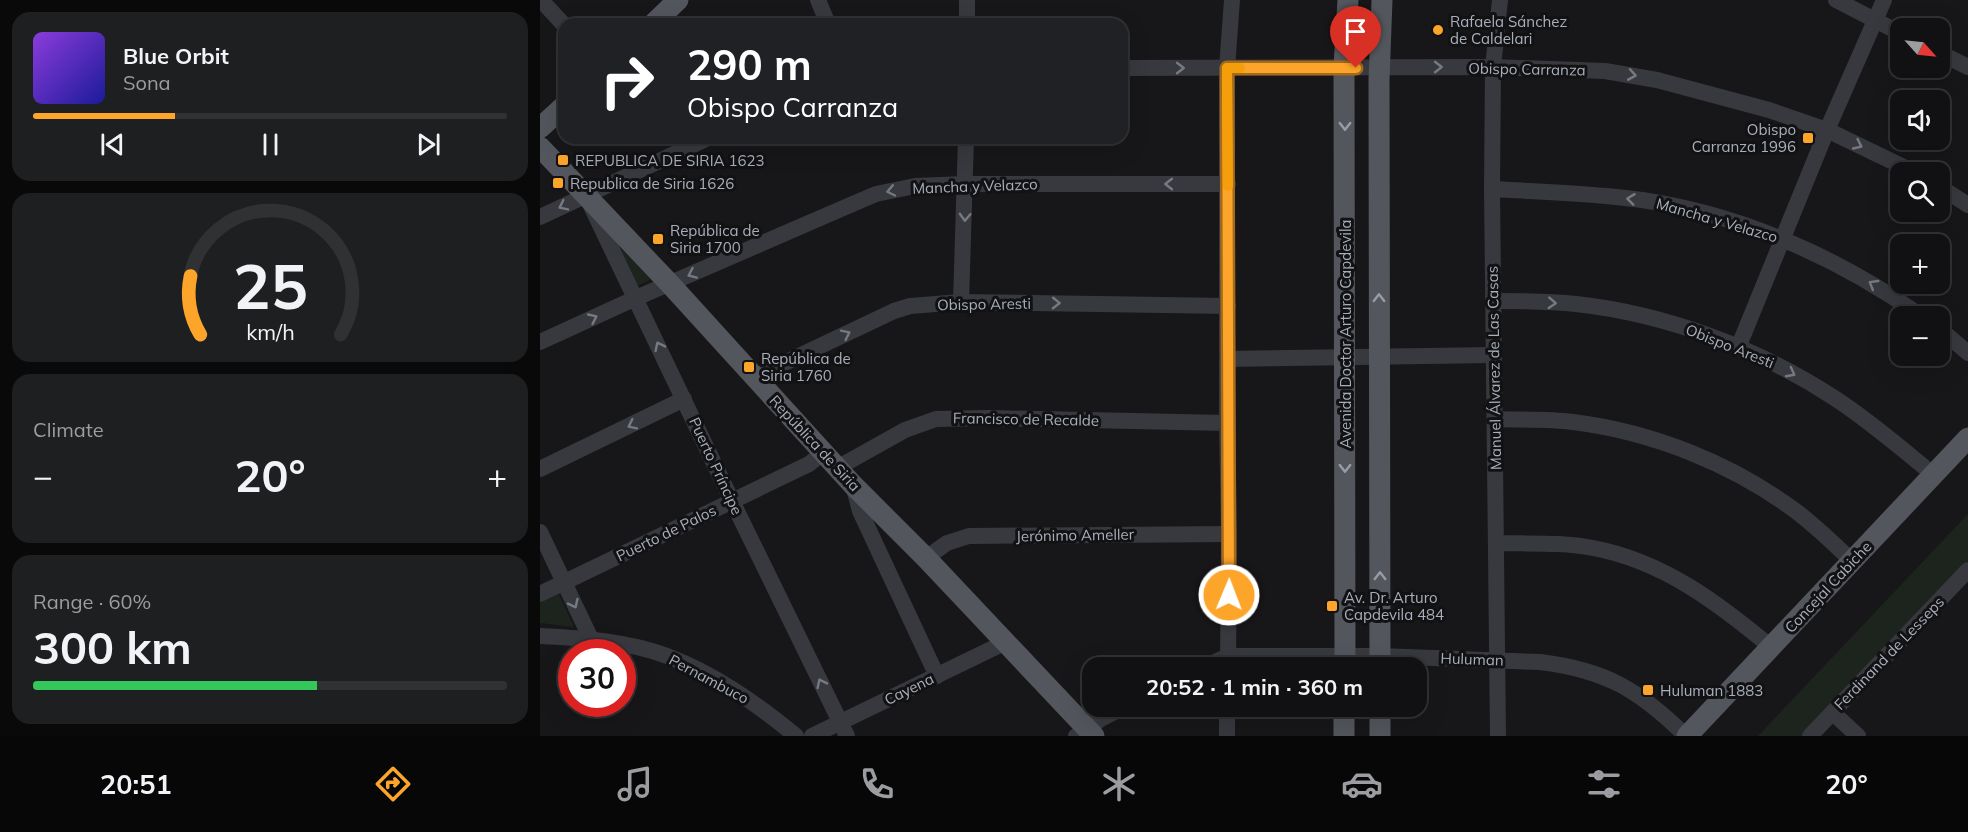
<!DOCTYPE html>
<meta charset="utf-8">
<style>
:root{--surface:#111113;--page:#1e1f21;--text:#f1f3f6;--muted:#9c9da0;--line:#303133;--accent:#fda42a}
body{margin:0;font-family:Mulish,sans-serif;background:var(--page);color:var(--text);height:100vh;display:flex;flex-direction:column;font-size:22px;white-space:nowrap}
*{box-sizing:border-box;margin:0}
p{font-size:20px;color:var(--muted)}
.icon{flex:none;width:33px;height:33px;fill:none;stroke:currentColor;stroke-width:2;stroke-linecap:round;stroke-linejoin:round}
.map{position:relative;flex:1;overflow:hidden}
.panel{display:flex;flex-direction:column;gap:12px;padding:12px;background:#09090a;width:540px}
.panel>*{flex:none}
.top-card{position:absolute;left:18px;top:18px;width:570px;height:126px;border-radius:18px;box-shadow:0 6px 24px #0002,0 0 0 2px var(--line);background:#202124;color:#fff;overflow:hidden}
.needle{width:39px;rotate:117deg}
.tools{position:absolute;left:1350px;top:18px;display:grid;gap:12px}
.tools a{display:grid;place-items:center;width:60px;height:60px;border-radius:12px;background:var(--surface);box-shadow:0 6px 24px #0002,0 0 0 2px var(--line);font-size:30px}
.speed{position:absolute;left:18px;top:639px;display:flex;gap:12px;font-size:30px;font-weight:700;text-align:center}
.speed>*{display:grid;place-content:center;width:78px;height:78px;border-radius:50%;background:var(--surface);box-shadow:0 6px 24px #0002,0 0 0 2px var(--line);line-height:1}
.speed .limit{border:9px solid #d22;background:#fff;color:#111}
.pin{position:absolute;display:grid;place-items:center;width:51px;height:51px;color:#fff;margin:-62px -26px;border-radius:50% 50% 50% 0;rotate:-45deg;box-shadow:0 0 6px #0007}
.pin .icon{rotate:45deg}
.me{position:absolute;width:66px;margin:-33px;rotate:1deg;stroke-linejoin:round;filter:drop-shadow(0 0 4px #0008)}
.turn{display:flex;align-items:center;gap:21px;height:126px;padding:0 30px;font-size:27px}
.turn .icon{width:78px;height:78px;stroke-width:2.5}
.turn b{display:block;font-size:42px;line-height:51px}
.big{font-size:45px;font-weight:700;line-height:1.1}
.panel .card{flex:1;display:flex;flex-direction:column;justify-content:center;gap:9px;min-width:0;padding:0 21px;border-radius:18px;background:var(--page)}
.panel .dial{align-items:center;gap:0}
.dial svg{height:156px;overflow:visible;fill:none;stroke:var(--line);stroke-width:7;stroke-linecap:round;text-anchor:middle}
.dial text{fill:var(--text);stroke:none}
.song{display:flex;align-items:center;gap:18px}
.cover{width:72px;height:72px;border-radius:9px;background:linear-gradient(135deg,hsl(270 70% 55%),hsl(240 70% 35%))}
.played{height:6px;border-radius:3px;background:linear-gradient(90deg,var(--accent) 30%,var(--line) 30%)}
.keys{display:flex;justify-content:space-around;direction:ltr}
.heat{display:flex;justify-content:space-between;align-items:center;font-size:33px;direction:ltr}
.charge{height:9px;border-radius:4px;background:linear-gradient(90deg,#34c759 60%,var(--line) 0)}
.trip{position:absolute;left:542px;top:657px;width:345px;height:60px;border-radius:18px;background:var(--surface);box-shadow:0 6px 24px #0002,0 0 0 2px var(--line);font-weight:700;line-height:60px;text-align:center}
.menu{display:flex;height:96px;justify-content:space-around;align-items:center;background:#070708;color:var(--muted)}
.menu .icon{width:42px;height:42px}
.menu .selected{color:var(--accent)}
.menu b{font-size:27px;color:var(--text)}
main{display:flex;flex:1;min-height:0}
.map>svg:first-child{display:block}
.green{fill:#1c241d}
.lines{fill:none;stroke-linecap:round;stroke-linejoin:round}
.minor{stroke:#37393e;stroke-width:16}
.major{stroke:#53565d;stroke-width:21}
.oneway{stroke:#757a82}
.oneway2{stroke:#979da7}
.route-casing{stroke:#a46b1b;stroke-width:15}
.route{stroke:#fda42a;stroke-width:10}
.slow{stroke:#f59e0b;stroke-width:10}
.poi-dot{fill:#fda42a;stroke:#121214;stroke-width:2}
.labels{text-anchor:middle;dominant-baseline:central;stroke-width:6;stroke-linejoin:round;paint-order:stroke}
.poi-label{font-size:15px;fill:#a8afba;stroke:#121214;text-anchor:start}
.street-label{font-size:15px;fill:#a8afba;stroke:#121214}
</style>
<main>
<section class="panel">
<div class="card">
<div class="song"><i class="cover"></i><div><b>Blue Orbit</b><p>Sona</p></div></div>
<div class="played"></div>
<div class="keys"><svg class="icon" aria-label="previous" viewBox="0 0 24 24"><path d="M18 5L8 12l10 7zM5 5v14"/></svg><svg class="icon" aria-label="pause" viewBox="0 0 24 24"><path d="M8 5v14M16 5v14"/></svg><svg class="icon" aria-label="next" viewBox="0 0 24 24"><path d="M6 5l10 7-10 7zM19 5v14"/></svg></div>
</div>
<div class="card dial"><svg viewBox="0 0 100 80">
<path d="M14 69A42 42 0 1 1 86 69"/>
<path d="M14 69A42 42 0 0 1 9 39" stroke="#fda42a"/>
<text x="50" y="56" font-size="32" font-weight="700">25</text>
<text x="50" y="72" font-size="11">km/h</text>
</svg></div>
<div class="card"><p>Climate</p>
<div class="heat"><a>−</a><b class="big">20°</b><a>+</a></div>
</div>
<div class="card"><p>Range · 60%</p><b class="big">300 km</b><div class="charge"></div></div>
</section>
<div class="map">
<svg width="1428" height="736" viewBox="0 0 1428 736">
<rect width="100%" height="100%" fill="#171719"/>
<g class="green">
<polygon points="69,230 115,277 96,287"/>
<polygon points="1428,514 1428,561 1264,736 1218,736"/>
<polygon points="19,594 34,627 0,623 0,603"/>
</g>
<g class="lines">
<g class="minor">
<polyline points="1,0 24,25"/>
<polyline points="278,0 288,24"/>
<polyline points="427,0 427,24"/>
<polyline points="1296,0 1360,33"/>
<polyline points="1400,53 1428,67"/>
<polyline points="582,68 953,67 1065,71 1117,80 1229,110 1287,130 1374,172"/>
<polyline points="1400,187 1428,205"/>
<path d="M952,189c50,3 100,4 150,11 101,15 197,58 279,116"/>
<polyline points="51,206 192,501 307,736"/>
<polyline points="0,217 168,138"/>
<path d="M953,301c28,0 56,0 83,3 91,10 184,45 260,95 35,23 66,50 98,76"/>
<polyline points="421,302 426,138"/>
<polyline points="1400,329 1428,353"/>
<polyline points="0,342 96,298 308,206 336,194 375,186 426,184 688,184"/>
<polyline points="1198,348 1287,130 1344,0"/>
<polyline points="688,359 954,355"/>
<polyline points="215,377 354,311 370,306 421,302 688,306"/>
<path d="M955,419c26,1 52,0 78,3 80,10 160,42 224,90 20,15 37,32 55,49"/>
<polyline points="297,468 365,430 396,419 448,418 687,423"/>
<polyline points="0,469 144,399"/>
<polyline points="313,485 320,511 397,676"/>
<polyline points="0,532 51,639"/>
<path d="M956,543c33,1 65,-1 97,5 70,13 125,55 178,99"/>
<polyline points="386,558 407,543 429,536 689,534"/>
<polyline points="0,594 269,464 283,453"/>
<path d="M0,636c42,2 87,5 127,20 48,18 90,48 129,80"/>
<path d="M662,668l26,-12h152l160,6c66,8 99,28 146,74"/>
<polyline points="688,668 689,534 687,423 687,68 692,0"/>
<polyline points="1293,713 1318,736"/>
<polyline points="272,736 466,642"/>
<polyline points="536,736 561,719 586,706"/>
<polyline points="687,736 687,706"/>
<polyline points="958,736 952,189 953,67 960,0"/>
<polyline points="1270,736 1428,570"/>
</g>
<g class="major">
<polyline points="113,24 138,0"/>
<polyline points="0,128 24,106"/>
<polyline points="0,147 130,284 313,485 386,558 554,736"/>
<polyline points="805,668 804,67 808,0"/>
<polyline points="840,668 839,80 842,0"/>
<polyline points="840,706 840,736"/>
<polyline points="804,736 804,706"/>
<polyline points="1147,736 1428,438"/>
</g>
</g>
<defs><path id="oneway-chevron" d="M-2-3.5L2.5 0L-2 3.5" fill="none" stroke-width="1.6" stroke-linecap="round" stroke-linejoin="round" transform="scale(1.5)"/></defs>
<g class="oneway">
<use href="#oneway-chevron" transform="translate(898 67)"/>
<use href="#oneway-chevron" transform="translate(640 68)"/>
<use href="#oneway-chevron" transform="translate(1092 75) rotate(10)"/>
<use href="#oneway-chevron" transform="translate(1318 145) rotate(25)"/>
<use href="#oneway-chevron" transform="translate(629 184) rotate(-180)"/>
<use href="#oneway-chevron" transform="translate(351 191) rotate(168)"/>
<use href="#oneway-chevron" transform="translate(1091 199) rotate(-173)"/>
<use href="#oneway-chevron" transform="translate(23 206) rotate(154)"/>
<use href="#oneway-chevron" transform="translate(425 217) rotate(92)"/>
<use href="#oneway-chevron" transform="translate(152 274) rotate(156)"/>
<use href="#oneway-chevron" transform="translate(1333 284) rotate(-149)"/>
<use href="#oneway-chevron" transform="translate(516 303) rotate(1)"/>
<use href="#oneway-chevron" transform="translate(1012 303) rotate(3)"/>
<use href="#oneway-chevron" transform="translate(53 318) rotate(-25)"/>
<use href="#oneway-chevron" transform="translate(306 334) rotate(-26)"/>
<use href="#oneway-chevron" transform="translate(119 346) rotate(-116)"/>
<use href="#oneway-chevron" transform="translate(1251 373) rotate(28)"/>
<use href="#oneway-chevron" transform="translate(92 425) rotate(154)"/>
<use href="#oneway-chevron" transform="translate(34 604) rotate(64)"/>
<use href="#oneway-chevron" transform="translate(281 683) rotate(-116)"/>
</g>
<g class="oneway2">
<use href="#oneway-chevron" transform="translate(805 126) rotate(90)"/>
<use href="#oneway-chevron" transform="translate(839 298) rotate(-90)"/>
<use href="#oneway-chevron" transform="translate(805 468) rotate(90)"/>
<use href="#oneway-chevron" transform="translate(840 576) rotate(-90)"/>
</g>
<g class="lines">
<defs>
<polyline id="route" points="689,595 687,68 816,68"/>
</defs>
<use href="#route" class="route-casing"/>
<use href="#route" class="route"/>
<polyline class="slow" points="688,186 687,68 700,68"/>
</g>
<g class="poi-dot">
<circle cx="898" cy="30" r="6"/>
<rect x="1262" y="132" width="12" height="12" rx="3"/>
<rect x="17" y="154" width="12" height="12" rx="3"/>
<rect x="12" y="177" width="12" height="12" rx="3"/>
<rect x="112" y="233" width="12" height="12" rx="3"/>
<rect x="203" y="361" width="12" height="12" rx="3"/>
<rect x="786" y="600" width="12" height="12" rx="3"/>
<rect x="1102" y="684" width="12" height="12" rx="3"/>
</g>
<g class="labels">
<g class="poi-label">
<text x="910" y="21">Rafaela Sánchez<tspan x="910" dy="17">de Caldelari</tspan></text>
<text x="1256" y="129" text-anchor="end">Obispo<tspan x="1256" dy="17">Carranza 1996</tspan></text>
<text x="35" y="160">REPUBLICA DE SIRIA 1623</text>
<text x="30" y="183">Republica de Siria 1626</text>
<text x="130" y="230">República de<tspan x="130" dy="17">Siria 1700</tspan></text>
<text x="221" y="358">República de<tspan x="221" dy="17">Siria 1760</tspan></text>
<text x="804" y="597">Av. Dr. Arturo<tspan x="804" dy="17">Capdevila 484</tspan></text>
<text x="1120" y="690">Huluman 1883</text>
</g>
<g class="street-label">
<text transform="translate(987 69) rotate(1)">Obispo Carranza</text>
<text transform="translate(435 186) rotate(-2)">Mancha y Velazco</text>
<text transform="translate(1177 220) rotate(16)">Mancha y Velazco</text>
<text transform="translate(444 304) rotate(-1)">Obispo Aresti</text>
<text transform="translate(805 334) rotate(-90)">Avenida Doctor Arturo Capdevila</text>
<text transform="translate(1190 346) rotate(22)">Obispo Aresti</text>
<text transform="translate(954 368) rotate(-91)">Manuel Álvarez de Las Casas</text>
<text transform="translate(486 419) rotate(1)">Francisco de Recalde</text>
<text transform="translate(275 443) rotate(47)">República de Siria</text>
<text transform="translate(176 466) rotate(65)">Puerto Príncipe</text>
<text transform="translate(126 533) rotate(-26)">Puerto de Palos</text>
<text transform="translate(535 535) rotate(-1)">Jerónimo Ameller</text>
<text transform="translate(1288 587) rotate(-47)">Concejal Cabiche</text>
<text transform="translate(1349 653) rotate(-46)">Ferdinand de Lesseps</text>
<text transform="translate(932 659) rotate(2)">Huluman</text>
<text transform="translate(169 679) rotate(28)">Pernambuco</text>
<text transform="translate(369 689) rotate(-26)">Cayena</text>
</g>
</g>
</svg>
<div class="tools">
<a><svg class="needle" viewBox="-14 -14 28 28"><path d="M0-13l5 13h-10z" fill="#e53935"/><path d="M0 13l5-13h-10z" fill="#9c9da0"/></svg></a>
<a><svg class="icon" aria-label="sound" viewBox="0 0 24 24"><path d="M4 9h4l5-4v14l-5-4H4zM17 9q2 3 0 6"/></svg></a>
<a><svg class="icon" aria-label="search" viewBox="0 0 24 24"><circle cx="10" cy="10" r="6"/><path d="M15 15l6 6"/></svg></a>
<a>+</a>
<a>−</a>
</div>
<div class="speed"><div class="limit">30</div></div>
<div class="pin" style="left:816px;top:68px;background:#d93025"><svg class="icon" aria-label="arrive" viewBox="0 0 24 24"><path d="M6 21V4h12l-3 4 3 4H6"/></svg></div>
<svg class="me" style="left:689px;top:595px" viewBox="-20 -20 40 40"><circle r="17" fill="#fda42a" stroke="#fff" stroke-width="3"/><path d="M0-11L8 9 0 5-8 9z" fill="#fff"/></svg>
<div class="trip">20:52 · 1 min · 360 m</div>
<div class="top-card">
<div class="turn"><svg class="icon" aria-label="right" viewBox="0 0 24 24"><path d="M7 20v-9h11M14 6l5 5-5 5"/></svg><div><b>290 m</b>Obispo Carranza</div></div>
</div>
</div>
</main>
<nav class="menu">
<b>20:51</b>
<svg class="icon selected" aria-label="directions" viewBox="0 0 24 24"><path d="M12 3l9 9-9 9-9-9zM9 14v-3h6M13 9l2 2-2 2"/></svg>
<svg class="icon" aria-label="music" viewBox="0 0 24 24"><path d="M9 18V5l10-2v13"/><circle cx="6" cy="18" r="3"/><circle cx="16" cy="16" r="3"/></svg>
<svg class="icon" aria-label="phone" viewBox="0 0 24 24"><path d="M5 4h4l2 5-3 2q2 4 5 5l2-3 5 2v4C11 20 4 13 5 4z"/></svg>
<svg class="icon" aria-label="climate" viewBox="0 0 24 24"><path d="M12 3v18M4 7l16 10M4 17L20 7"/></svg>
<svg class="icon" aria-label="car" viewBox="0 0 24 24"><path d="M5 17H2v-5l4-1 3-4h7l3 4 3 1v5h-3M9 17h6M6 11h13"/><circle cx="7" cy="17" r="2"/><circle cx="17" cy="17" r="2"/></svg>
<svg class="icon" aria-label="filters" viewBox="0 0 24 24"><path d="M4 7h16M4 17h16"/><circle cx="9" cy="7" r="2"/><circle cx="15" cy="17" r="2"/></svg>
<b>20°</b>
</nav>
